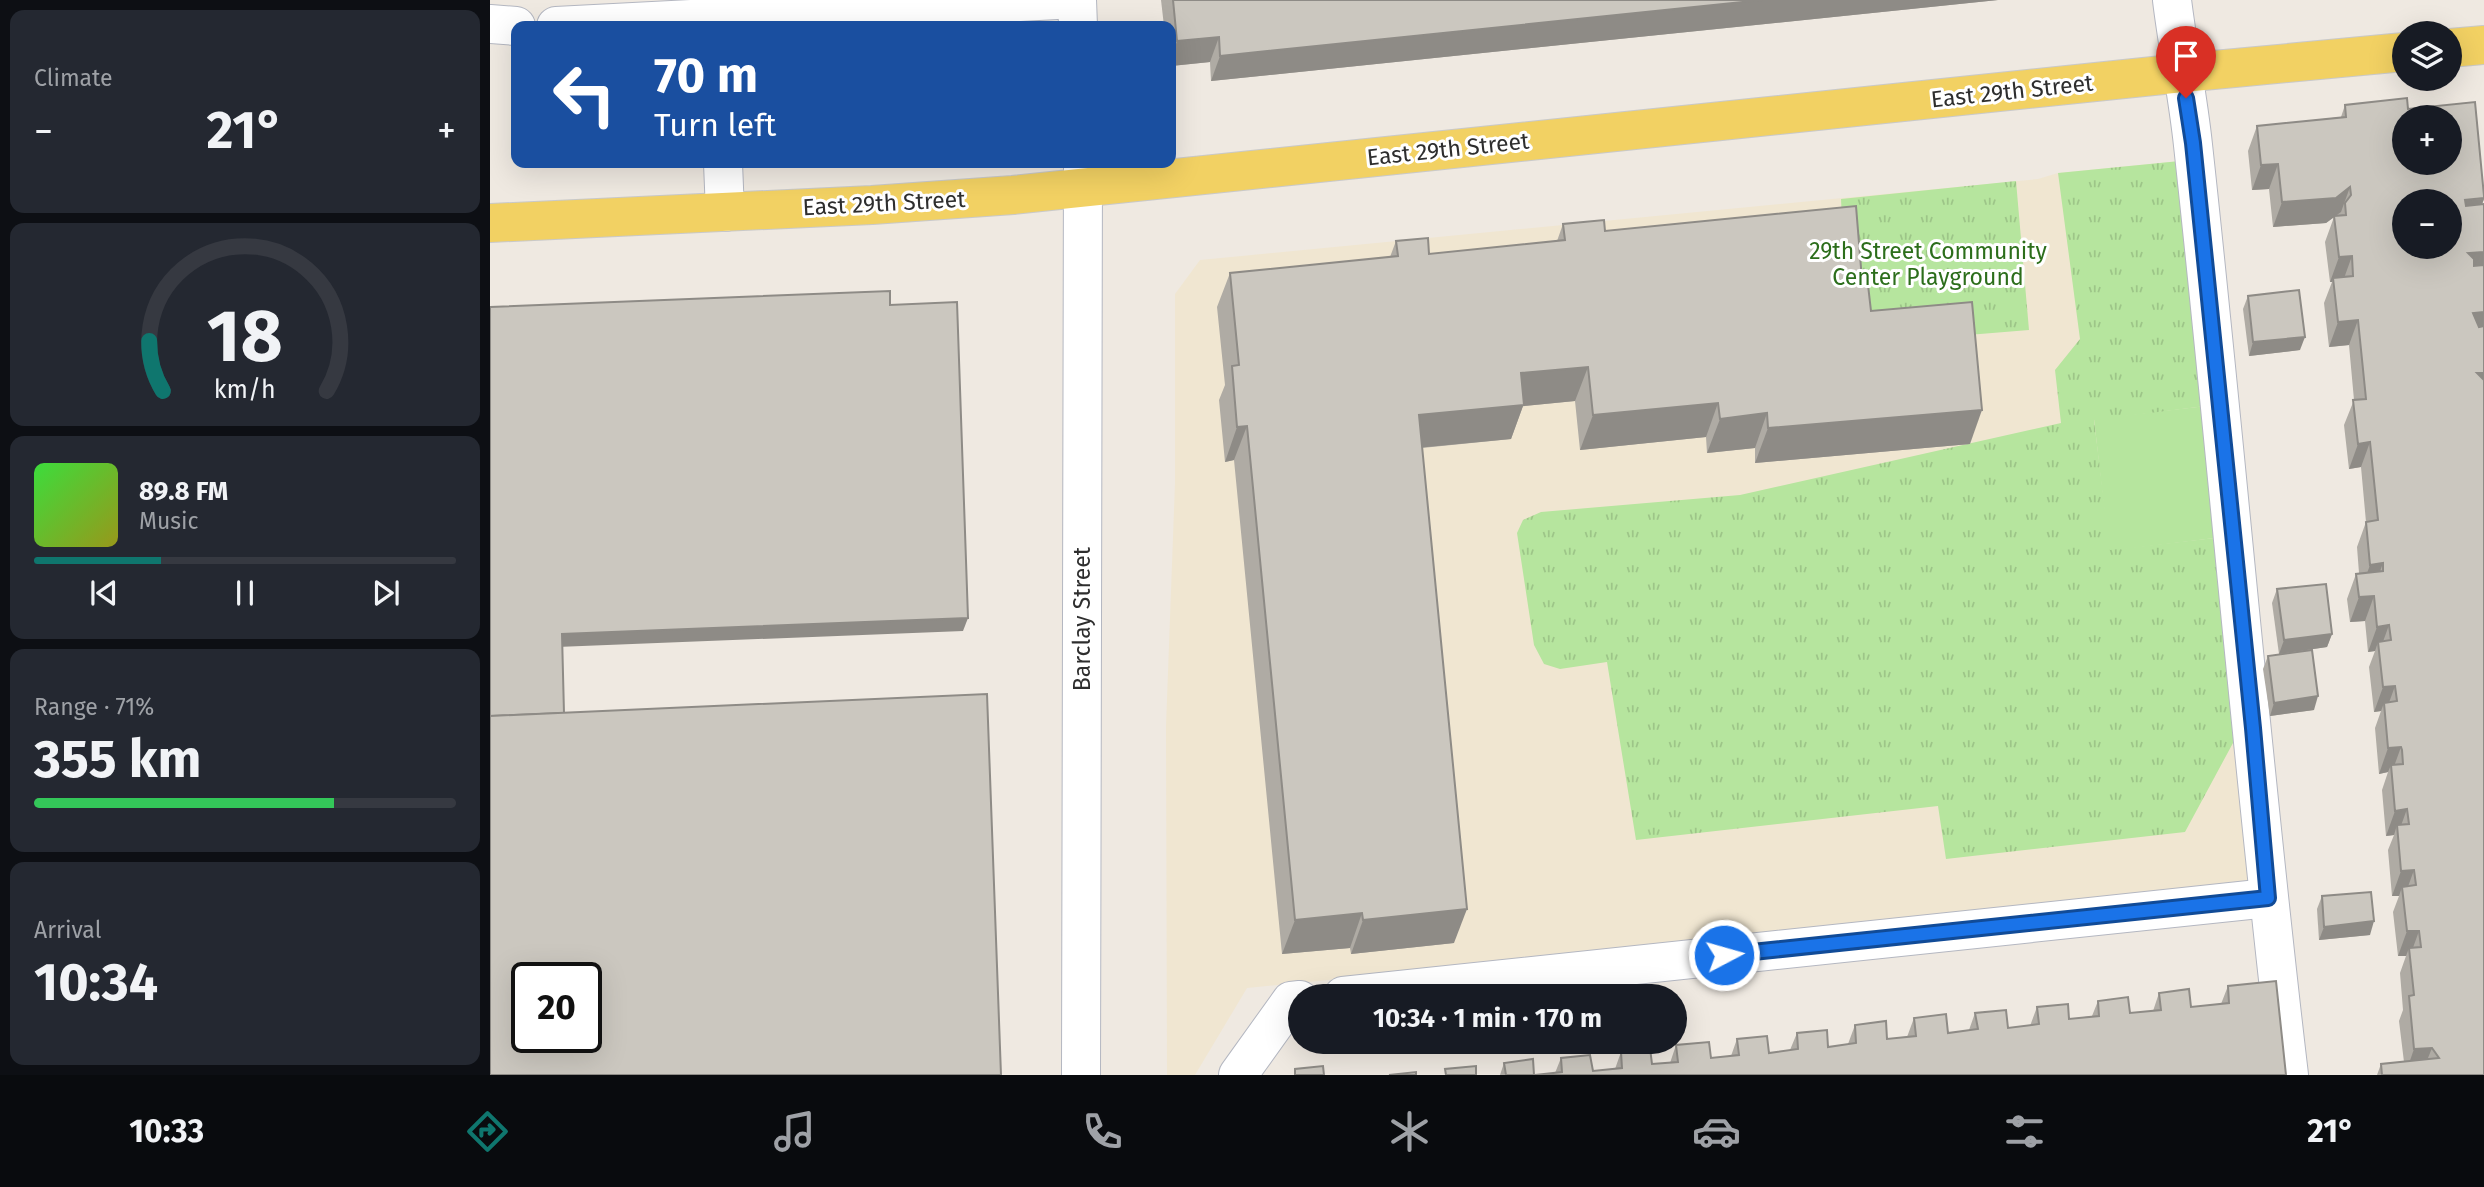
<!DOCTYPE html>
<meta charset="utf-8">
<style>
:root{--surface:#171b24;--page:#242831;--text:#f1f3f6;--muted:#9ea1a6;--line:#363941;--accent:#0f766e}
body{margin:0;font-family:"Fira Sans",sans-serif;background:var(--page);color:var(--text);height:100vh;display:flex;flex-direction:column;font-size:26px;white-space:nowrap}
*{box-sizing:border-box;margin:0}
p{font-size:23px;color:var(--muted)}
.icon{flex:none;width:38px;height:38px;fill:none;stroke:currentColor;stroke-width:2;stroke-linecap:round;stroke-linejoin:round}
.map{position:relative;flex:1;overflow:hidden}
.drawer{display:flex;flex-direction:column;gap:10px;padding:10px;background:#0d0f14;width:490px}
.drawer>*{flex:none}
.banner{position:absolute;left:21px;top:21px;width:665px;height:147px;border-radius:14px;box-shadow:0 7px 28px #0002;background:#1a4fa0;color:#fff;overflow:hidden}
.buttons{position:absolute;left:1902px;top:21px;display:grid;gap:14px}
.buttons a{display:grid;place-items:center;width:70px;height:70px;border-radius:50%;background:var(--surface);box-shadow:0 7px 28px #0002;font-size:35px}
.speed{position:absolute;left:21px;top:962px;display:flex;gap:14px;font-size:35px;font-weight:700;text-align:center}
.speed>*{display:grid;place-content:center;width:91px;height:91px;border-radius:50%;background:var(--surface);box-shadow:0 7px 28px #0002;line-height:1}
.speed .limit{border:4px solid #111;border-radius:10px;background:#fff;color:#111}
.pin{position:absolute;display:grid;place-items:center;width:60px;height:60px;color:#fff;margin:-72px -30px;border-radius:50% 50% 50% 0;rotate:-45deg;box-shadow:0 0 7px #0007}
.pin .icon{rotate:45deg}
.me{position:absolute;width:77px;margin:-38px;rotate:84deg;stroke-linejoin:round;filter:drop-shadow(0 0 5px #0008)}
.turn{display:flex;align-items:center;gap:24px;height:147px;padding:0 28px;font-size:32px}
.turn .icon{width:91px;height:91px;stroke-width:2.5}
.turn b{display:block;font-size:49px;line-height:60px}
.big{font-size:52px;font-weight:700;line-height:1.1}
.drawer .widget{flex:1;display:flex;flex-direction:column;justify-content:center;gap:10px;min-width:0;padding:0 24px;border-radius:14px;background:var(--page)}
.drawer .dial{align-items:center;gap:0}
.dial svg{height:182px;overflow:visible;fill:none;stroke:var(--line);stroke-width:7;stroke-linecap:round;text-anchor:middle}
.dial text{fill:var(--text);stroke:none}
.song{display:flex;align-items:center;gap:21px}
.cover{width:84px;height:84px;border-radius:10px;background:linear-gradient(135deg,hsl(120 70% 55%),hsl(60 70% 35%))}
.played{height:7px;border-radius:4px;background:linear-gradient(90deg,var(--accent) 30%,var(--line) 30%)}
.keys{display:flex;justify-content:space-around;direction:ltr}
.heat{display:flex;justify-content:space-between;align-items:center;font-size:38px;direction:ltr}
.charge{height:10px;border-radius:5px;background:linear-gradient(90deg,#34c759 71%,var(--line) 0)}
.trip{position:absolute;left:798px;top:984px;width:399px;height:70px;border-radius:35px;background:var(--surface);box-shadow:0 7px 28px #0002;font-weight:700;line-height:70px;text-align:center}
.dock{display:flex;height:112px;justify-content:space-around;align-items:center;background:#090b0e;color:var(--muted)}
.dock .icon{width:49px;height:49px}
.dock .on{color:var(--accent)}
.dock b{font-size:32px;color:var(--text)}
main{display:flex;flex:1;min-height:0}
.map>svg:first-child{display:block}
.education{fill:#f0e6d1}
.grass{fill:#b6e59e}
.park{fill:url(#park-tufts)}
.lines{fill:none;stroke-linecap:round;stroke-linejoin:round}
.minor-casing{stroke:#b4b7c1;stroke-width:40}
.major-casing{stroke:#c9c9c9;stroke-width:40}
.minor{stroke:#fff;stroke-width:38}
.major{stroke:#f2d163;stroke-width:38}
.wall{fill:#afaba4}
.shaded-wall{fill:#8e8b86}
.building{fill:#cbc7bf;stroke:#8e8b86;stroke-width:2;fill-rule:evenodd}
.route-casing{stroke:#114b97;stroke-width:18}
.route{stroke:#1a73e8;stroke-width:12}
.labels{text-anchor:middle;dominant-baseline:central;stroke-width:6;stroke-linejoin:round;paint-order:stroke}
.street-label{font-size:23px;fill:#2e2e2e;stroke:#fff}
.park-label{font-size:23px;fill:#2c6e1b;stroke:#fff}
</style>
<main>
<section class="drawer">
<div class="widget"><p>Climate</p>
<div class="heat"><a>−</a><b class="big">21°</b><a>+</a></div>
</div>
<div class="widget dial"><svg viewBox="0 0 100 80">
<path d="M14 69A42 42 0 1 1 86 69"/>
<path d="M14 69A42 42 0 0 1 8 47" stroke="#0f766e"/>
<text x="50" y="56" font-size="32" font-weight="700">18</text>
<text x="50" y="72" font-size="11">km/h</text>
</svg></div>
<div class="widget">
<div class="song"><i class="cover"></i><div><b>89.8 FM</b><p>Music</p></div></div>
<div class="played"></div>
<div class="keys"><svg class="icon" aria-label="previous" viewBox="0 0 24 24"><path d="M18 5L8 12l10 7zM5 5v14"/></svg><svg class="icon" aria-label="pause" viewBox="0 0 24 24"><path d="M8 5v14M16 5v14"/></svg><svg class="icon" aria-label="next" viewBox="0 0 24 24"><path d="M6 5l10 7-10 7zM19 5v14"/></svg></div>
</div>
<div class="widget"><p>Range · 71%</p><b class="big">355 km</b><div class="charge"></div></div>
<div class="widget"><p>Arrival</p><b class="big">10:34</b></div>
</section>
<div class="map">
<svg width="1994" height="1075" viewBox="0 0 1994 1075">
<defs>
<pattern id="park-tufts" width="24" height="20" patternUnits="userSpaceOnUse" patternTransform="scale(1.75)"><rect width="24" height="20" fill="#b6e59e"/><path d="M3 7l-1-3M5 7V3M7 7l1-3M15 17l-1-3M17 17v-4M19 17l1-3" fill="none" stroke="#9dc588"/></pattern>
</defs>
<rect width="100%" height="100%" fill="#efe9e1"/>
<polygon class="education" points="1690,161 1765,889 757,988 705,1075 677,1075 676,726 685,483 685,294 710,260 1548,179 1568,173"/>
<polygon class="grass" points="1716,406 1733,537 1619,551 1604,419"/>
<g class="park">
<polygon points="1690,161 1716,406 1604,420 1620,550 1733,537 1750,730 1695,832 1456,859 1448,806 1146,840 1117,662 1070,669 1054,664 1044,645 1027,533 1033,520 1051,512 1250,495 1571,423 1565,370 1590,339 1568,173"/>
<polygon points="1526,181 1539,330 1368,344 1353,241 1351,199"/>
</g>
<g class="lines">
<defs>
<g id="minor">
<polyline points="587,0 588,26"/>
<path d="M1682,0c6,49 16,97 21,145 34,310 59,621 96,930"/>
<polyline points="0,24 26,26"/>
<polyline points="66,26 567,0"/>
<polyline points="233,163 235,212"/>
<polyline points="853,996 1778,898"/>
<polyline points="591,1075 593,163"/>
<polyline points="748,1075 801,1001 810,1000"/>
</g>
<g id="major">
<polyline points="1960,48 1994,45"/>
<polyline points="0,223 382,205 523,195 1692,73 1914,52"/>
</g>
</defs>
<use href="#minor" class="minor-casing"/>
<use href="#major" class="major-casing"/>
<use href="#minor" class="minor"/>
<use href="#major" class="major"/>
</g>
<g class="wall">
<polygon points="671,0 1508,0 721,81 720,62 681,66 681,26 674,26"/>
<polygon points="1855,105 1918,109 1994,199 1992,204 1994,1075 1887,1075 1891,1064 1914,1062 1909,1021 1913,1010 1910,973 1916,956 1908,956 1903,912 1909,896 1902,896 1898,850 1904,835 1896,836 1892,790 1898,772 1889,774 1885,728 1891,711 1884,712 1879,667 1885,651 1878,652 1875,621 1860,622 1857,599 1866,574 1869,573 1867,547 1876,522 1871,467 1859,469 1854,425 1864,400 1859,345 1839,347 1834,303 1842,282 1840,282 1835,242 1844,217 1836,223 1783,227 1779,189 1762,190 1758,151 1767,126 1851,117"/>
<polygon points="1073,224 1115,231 1372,280 1381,311 1480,444 1265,463 1265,448 1217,453 1216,437 1090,450 1085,401 1033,406 1021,439 932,448 964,943 861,954 860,948 792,954 744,460 735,462 729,400 735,385 727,307 740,273 900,257 906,241 939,254 1067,241"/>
<polygon points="1758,296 1810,350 1759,356 1753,309"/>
<polygon points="1787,589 1842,634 1837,647 1789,654 1782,603"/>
<polygon points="1778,656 1824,710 1780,716 1773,669"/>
<polygon points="1832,896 1880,935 1829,940 1827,909"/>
<polygon points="1738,986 1796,1075 1065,1073 1071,1058 1103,1071 1125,1069 1131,1052 1162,1064 1180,1063 1186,1045 1221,1058 1241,1056 1247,1039 1279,1053 1300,1050 1307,1033 1338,1047 1358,1044 1365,1025 1397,1039 1417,1037 1424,1018 1458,1033 1479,1030 1485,1013 1518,1028 1540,1026 1547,1007 1579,1019 1602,1016 1608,1001 1640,1013 1663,1011 1669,993 1701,1007 1731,1004"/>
<polygon points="1014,1063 1044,1075 1010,1075"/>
</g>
<g class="shaded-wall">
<polygon points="1272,0 1508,0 721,81 730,56"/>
<polygon points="729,37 720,62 681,66 681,58 687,41"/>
<polygon points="1788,164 1779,189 1762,190 1771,165"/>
<polygon points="1860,187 1851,212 1836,223 1783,227 1792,202"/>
<polygon points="1994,199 1985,223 1966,225 1975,200"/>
<polygon points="1994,252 1994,271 1969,278 1978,253"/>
<polygon points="1862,256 1853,281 1843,278 1842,282 1840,282 1849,257"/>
<polygon points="1994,312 1994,336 1974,338 1983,313"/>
<polygon points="1868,320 1859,345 1839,347 1848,322"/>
<polygon points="1815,337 1810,350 1759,356 1763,342"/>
<polygon points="1098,367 1085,401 1033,406 1021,439 916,449 929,415 1031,373"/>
<polygon points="1987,373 1994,373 1994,397"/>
<polygon points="1228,403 1216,437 1090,450 1103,415"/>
<polygon points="1492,410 1480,444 1265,463 1278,428"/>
<polygon points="1277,413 1265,448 1217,453 1230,419"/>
<polygon points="757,426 744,460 735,462 747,427"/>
<polygon points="1880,442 1871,467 1859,469 1868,444"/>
<polygon points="1893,563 1884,588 1871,590 1880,565"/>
<polygon points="1884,596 1875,621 1860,622 1869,597"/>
<polygon points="478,618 473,631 67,647 72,634"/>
<polygon points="1899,625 1890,650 1888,642 1885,651 1878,652 1887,627"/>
<polygon points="1842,634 1837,647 1789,654 1794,640"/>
<polygon points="1905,686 1896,711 1894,703 1891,711 1884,712 1893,687"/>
<polygon points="1828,696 1824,710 1780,716 1784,703"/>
<polygon points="1911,747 1902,772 1901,765 1898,772 1889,774 1898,748"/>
<polygon points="1917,809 1908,834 1907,825 1904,835 1896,836 1905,811"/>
<polygon points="1924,870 1915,895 1912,887 1909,896 1902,896 1911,871"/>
<polygon points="977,909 964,943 861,954 873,920"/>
<polygon points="872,913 860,948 792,954 805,920"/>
<polygon points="1884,921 1880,935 1829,940 1834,927"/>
<polygon points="1917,931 1929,931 1920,956 1919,948 1916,956 1908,956"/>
<polygon points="1942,1048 1932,1073 1915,1075 1924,1049"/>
</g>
<g class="building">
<polygon points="683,0 1272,0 730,56 729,37 687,41"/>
<path d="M1917,98l1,11 67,-7 9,94v2l-19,2 1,6 18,-2v48l-16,1 6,6v7l10,-1v47l-11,1 6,14 5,-1v47h-7l7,7v695h-102l-1,-11 58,-6 -7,-10 -18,1 -5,-53 5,-1 -5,-47 12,-1 -2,-16h-12l-5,-44 14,-2 -2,-15 -13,1 -4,-46 12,-1 -2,-15 -12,2 -4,-46 12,-1 -1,-14 -1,-3 -13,1 -4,-45 13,-2 -2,-15 -12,1 -5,-45 13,-2 -2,-15 -12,2 -3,-31 -15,1 -3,-23 27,-3v-8l-13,2 -4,-43 12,-2 -8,-78 -12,2 -5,-44 13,-1 -8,-79 -20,2 -5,-44 20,-2 -1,-20 -13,1 -5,-41 12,-1 -1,-12 6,-8 -1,-8 -14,11 -54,4 -4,-38 -17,1 -4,-39 89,-9 -1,-12zM1914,117h46v46h-46zM1914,201h46v46h-46z"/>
<polygon points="1366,206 1372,280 1378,285 1381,311 1482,302 1492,410 1278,428 1277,413 1230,419 1228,403 1103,415 1098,367 1031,373 1034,405 929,415 977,909 873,920 872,913 805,920 757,426 747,427 742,366 749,365 740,273 908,256 906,241 938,238 939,254 1075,240 1073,224 1114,220 1115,231"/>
<polygon points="1809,290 1815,337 1763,342 1758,296"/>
<polygon points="400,291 400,305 467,302 478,618 72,634 74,713 0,716 0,307"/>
<polygon points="1836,584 1842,634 1794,640 1787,589"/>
<polygon points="1822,650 1828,696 1784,703 1778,656"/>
<path d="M497,694l14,381h-511v-359zM37,978h59v60h-59z"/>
<polygon points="1881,892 1884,921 1834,927 1832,896"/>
<polygon points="1786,981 1796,1075 1045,1075 1072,1072 1071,1058 1100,1055 1103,1071 1132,1068 1131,1052 1160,1048 1162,1064 1188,1062 1186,1045 1219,1042 1221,1058 1249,1055 1247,1039 1277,1036 1279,1053 1308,1049 1307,1033 1337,1030 1338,1047 1366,1043 1365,1025 1396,1021 1397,1039 1426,1036 1424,1018 1456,1014 1458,1033 1488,1029 1485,1013 1516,1010 1518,1028 1549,1024 1547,1007 1578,1004 1579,1019 1609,1016 1608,1001 1638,997 1640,1013 1671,1010 1669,993 1699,989 1701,1007 1739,1003 1738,986"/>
<polygon points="1043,1059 1044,1075 1016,1075 1014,1063"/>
<polygon points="833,1066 834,1075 805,1075 805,1069"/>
<polygon points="986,1066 986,1075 956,1075 955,1069"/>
<polygon points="926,1072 926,1075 899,1075"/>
</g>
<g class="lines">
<defs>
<polyline id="route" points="1234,955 1778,898 1763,728 1703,143 1696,98"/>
</defs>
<use href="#route" class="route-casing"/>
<use href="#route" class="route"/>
</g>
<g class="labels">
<g class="street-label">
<text transform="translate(1522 91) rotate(-6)">East 29th Street</text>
<text transform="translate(958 149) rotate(-6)">East 29th Street</text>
<text transform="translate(394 203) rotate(-3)">East 29th Street</text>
<text transform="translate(592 619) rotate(-90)">Barclay Street</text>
</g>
<g class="park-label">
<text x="1438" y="251">29th Street Community<tspan x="1438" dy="26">Center Playground</tspan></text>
</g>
</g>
</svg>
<div class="buttons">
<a><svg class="icon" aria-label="layers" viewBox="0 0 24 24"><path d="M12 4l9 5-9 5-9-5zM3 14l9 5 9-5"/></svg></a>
<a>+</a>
<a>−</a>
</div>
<div class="speed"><div class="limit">20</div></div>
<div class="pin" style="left:1696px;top:98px;background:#d93025"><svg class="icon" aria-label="arrive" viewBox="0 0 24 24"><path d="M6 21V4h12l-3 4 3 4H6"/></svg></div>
<svg class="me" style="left:1234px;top:955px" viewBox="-20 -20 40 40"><circle r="17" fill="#1a73e8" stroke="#fff" stroke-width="3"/><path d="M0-11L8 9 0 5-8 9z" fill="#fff"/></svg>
<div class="trip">10:34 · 1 min · 170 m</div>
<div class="banner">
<div class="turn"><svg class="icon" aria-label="left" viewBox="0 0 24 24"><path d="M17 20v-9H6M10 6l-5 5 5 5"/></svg><div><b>70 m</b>Turn left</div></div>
</div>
</div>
</main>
<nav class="dock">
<b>10:33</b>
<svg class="icon on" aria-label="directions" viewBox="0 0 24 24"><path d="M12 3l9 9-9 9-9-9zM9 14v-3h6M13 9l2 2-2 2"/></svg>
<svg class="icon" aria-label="music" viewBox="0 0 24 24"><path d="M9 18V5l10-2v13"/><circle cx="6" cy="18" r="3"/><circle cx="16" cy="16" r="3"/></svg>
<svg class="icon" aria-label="phone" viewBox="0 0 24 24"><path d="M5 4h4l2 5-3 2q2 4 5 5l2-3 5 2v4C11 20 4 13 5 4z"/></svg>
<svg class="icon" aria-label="climate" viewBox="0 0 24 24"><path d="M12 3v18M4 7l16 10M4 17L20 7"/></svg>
<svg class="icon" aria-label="car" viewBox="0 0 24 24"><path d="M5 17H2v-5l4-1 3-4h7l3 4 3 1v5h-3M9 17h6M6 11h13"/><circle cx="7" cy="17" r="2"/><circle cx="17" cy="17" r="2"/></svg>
<svg class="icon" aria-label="filters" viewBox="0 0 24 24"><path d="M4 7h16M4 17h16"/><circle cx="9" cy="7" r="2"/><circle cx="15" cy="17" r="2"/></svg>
<b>21°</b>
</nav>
